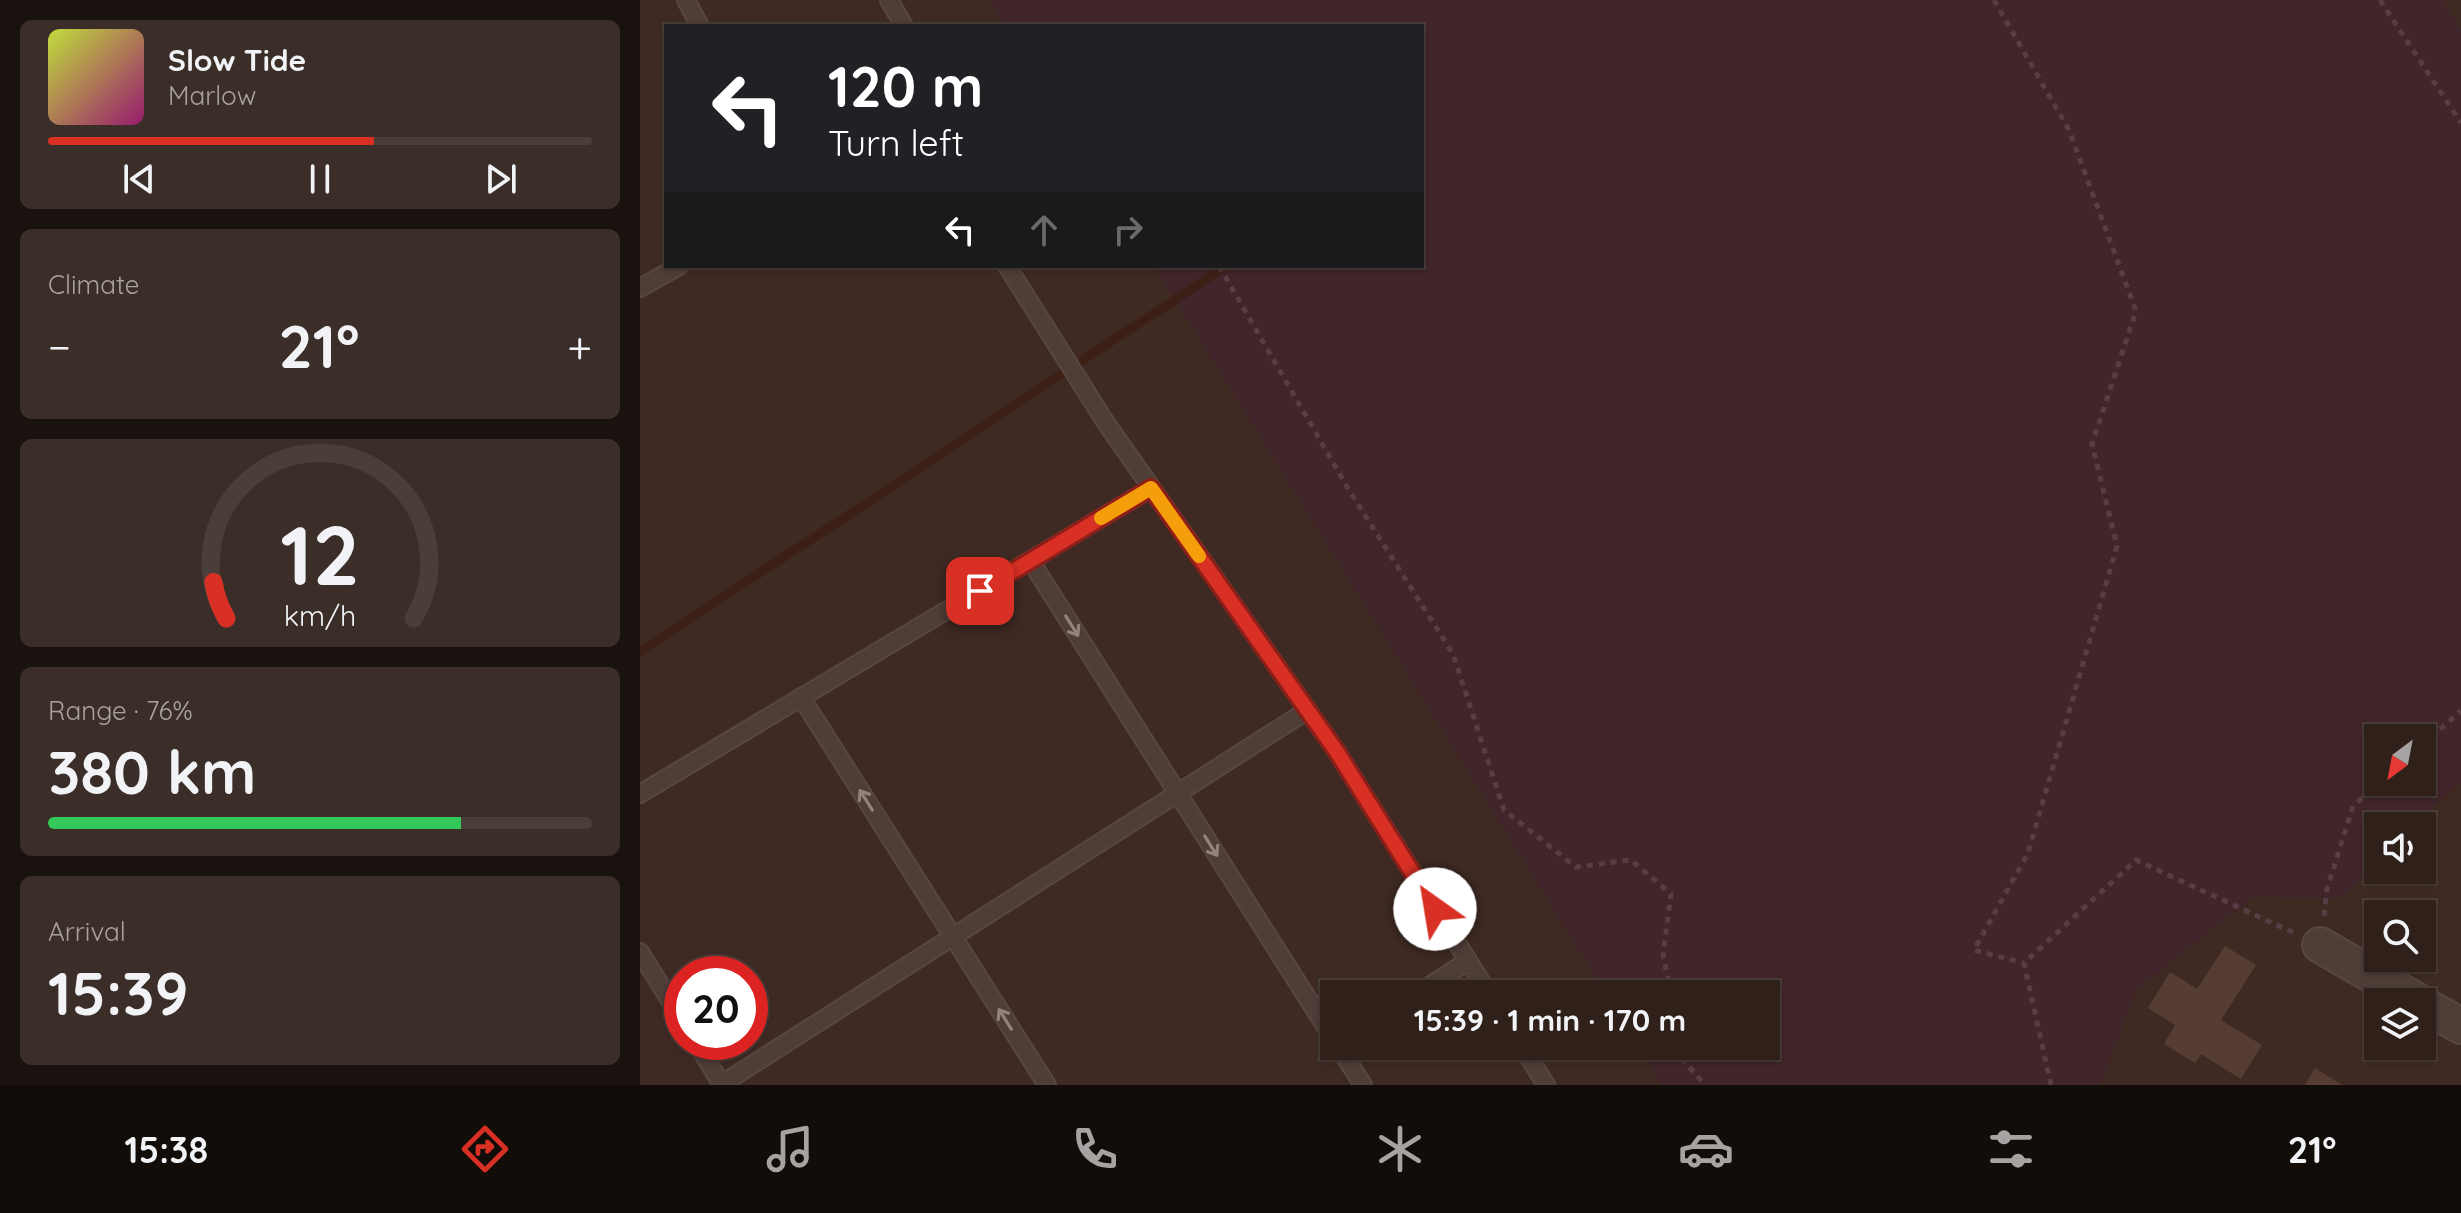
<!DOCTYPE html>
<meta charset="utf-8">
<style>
:root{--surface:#2f201a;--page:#3b2d27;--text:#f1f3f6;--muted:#a7a3a2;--line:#4a3e39;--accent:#d93025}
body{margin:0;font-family:Quicksand,sans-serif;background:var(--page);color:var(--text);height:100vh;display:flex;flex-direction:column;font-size:30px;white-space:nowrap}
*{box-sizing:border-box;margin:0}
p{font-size:26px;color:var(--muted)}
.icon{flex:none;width:44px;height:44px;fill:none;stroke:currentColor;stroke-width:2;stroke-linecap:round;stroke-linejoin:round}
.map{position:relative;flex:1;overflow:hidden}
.panel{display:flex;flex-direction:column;gap:20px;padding:20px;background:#1a120e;width:640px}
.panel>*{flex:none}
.top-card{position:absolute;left:24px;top:24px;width:760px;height:244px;border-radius:0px;box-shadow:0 2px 6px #0004,0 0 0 2px var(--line);background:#202124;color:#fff;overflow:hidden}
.needle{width:52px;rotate:212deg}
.tools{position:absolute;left:1724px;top:724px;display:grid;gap:16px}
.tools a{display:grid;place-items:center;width:72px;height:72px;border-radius:0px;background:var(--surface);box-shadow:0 2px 6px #0004,0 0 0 2px var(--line);font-size:40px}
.speed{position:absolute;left:24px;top:956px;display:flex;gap:16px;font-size:40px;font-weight:700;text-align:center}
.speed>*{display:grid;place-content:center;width:104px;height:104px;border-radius:50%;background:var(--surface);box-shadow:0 2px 6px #0004,0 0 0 2px var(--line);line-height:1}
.speed .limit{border:12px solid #d22;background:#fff;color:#111}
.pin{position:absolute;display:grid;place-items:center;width:68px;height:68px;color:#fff;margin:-34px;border-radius:16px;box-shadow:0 4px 12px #0006}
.me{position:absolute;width:88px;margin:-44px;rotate:328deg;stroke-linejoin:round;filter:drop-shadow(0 0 6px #0008)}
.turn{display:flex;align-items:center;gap:28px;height:168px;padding:0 32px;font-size:36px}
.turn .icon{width:104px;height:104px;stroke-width:2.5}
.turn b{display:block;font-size:56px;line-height:68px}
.lanes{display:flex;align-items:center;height:76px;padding:0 32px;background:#0003;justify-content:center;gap:40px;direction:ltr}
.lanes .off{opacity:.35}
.big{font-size:60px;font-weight:800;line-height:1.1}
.panel .widget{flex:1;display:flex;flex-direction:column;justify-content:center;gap:12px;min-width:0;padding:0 28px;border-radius:12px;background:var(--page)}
.panel .dial{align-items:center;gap:0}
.dial svg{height:208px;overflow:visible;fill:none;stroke:var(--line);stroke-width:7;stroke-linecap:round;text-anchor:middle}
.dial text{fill:var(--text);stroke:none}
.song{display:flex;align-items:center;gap:24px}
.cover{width:96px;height:96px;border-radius:12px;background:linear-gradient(135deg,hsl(70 70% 55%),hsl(320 70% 35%))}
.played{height:8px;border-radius:4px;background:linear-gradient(90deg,var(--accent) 60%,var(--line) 60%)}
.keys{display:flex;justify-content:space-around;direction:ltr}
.heat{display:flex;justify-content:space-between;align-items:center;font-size:44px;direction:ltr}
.charge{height:12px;border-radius:6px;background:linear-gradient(90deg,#34c759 76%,var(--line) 0)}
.trip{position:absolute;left:680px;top:980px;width:460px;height:80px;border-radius:0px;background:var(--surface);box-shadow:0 2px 6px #0004,0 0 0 2px var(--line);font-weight:800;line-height:80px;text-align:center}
.menu{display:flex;height:128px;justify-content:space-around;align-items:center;background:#130d0a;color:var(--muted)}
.menu .icon{width:56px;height:56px}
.menu .active{color:var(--accent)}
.menu b{font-size:36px;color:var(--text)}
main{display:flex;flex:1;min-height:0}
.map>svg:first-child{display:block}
.green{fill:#40252a;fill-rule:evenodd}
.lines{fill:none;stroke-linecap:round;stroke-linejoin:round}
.stream{stroke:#3d2015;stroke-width:9}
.building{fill:#553d34}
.service-casing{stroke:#584740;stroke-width:20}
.minor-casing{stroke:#584740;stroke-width:38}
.path{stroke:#583e44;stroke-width:5;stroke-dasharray:6 6;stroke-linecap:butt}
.service{stroke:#4f3d37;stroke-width:16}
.minor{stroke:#4f3d37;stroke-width:34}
.oneway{stroke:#93827b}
.route-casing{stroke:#8d1f18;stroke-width:20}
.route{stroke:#d93025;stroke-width:14}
.slow{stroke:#f59e0b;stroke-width:14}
</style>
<main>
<section class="panel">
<div class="widget">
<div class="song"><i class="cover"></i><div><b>Slow Tide</b><p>Marlow</p></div></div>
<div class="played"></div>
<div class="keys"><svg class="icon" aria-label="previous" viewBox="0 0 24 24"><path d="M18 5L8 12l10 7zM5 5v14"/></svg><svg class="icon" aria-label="pause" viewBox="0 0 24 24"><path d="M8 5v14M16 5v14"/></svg><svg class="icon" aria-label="next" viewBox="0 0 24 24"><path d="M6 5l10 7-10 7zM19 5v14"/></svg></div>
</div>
<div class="widget"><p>Climate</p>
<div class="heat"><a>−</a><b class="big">21°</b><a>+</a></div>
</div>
<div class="widget dial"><svg viewBox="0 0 100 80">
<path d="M14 69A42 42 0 1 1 86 69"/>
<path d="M14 69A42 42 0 0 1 9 55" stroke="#d93025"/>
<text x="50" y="56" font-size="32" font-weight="700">12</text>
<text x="50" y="72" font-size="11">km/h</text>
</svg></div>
<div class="widget"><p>Range · 76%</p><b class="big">380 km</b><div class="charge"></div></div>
<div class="widget"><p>Arrival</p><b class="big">15:39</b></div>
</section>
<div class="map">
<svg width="1821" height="1085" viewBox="0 0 1821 1085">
<rect width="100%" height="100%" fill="#3f2a23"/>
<path class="green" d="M349,0h1454l18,30v751l-47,45h-36v35l-38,37 -87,-1 -117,93 -36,95h-438l-24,-39h128v-52h-160l-452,-728h268v-240h-417zM1738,738h44v44h-44z"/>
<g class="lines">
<polyline class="stream" points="0,652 586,266"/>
</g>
<g class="building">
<polygon points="1585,946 1616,965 1581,1020 1622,1045 1601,1079 1561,1054 1555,1063 1524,1044 1535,1025 1508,1008 1530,972 1557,989"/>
<polygon points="1675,1068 1702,1085 1665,1085"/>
</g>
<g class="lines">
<defs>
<g id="service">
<polyline points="46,0 60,26"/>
<polyline points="249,0 264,26"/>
<polyline points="367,266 466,423 697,752 849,994"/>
<polyline points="0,288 39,266"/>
<polyline points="390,560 694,1040"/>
<polyline points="161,697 407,1085"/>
<polyline points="0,794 511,488"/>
<polyline points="0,952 42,1020"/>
<polyline points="777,994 828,961"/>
<polyline points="56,1042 82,1085"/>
<polyline points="698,1046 723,1085"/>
<polyline points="882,1046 906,1085"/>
<polyline points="82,1084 668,710"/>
</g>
<g id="minor">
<polyline points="1680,945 1779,1002"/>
<polyline points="1782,1004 1821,1026"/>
</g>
</defs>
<use href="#service" class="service-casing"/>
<use href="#minor" class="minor-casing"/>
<g class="path">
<polyline points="1354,0 1429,130 1496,311 1452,444 1477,546 1388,853 1334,950 1384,963"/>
<polyline points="1740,0 1821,123"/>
<polyline points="579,266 709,490 813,654 864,810 936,867 991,860 1031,894 1023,955 1031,994"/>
<polyline points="1782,745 1821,711"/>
<polyline points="1684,916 1687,889 1713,806 1740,782"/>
<polyline points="1040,1046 1043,1060 1065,1085"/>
<polyline points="1411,1085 1384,963 1496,860 1654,933"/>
</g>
<use href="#service" class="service"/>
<use href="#minor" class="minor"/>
</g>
<defs><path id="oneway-shaft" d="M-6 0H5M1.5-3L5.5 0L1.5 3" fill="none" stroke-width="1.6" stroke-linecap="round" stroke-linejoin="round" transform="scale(2)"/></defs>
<g class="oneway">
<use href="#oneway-shaft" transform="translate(432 626) rotate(58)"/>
<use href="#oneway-shaft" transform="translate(226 800) rotate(-122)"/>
<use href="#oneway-shaft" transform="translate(571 846) rotate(58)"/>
<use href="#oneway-shaft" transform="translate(365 1019) rotate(-122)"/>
</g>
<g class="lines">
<defs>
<polyline id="route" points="340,591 511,488 697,752 795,909"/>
</defs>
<use href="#route" class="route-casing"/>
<use href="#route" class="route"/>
<polyline class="slow" points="461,518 511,488 559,556"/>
</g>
</svg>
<div class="tools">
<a><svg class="needle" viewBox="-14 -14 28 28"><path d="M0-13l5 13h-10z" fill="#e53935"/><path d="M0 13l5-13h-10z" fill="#a7a3a2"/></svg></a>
<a><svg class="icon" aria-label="sound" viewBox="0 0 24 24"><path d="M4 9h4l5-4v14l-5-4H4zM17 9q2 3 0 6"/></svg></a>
<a><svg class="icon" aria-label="search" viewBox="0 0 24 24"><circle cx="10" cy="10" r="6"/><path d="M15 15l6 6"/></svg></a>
<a><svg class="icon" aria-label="layers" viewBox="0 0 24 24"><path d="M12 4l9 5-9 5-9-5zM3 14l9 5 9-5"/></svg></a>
</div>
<div class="speed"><div class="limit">20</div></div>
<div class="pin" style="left:340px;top:591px;background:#d93025"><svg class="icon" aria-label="arrive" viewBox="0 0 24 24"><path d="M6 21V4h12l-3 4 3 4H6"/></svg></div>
<svg class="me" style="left:795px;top:909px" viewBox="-20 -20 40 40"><circle r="19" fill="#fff"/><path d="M0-13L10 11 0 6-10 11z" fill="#d93025"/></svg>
<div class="trip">15:39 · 1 min · 170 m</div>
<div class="top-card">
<div class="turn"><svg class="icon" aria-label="left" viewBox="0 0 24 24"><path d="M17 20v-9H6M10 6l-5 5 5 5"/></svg><div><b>120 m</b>Turn left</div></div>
<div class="lanes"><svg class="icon" aria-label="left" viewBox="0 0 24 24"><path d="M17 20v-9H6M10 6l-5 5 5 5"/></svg><svg class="icon off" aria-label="ahead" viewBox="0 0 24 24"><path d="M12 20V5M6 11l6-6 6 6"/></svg><svg class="icon off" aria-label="right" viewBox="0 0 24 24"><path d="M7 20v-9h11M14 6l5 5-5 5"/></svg></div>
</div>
</div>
</main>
<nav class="menu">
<b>15:38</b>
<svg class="icon active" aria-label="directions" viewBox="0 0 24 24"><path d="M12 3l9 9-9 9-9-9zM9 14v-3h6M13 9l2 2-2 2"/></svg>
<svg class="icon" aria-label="music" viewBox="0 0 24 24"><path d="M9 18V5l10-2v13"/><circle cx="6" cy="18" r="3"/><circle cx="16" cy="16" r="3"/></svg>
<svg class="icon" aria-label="phone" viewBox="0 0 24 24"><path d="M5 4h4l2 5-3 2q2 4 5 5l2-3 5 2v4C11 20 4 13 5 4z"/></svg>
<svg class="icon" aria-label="climate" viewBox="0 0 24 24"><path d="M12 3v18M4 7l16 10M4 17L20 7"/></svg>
<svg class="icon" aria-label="car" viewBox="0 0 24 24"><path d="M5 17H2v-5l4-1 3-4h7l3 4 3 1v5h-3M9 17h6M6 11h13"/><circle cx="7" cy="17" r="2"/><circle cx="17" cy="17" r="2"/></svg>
<svg class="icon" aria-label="filters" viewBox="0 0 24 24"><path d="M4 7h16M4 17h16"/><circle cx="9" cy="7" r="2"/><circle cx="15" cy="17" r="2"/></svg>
<b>21°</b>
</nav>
